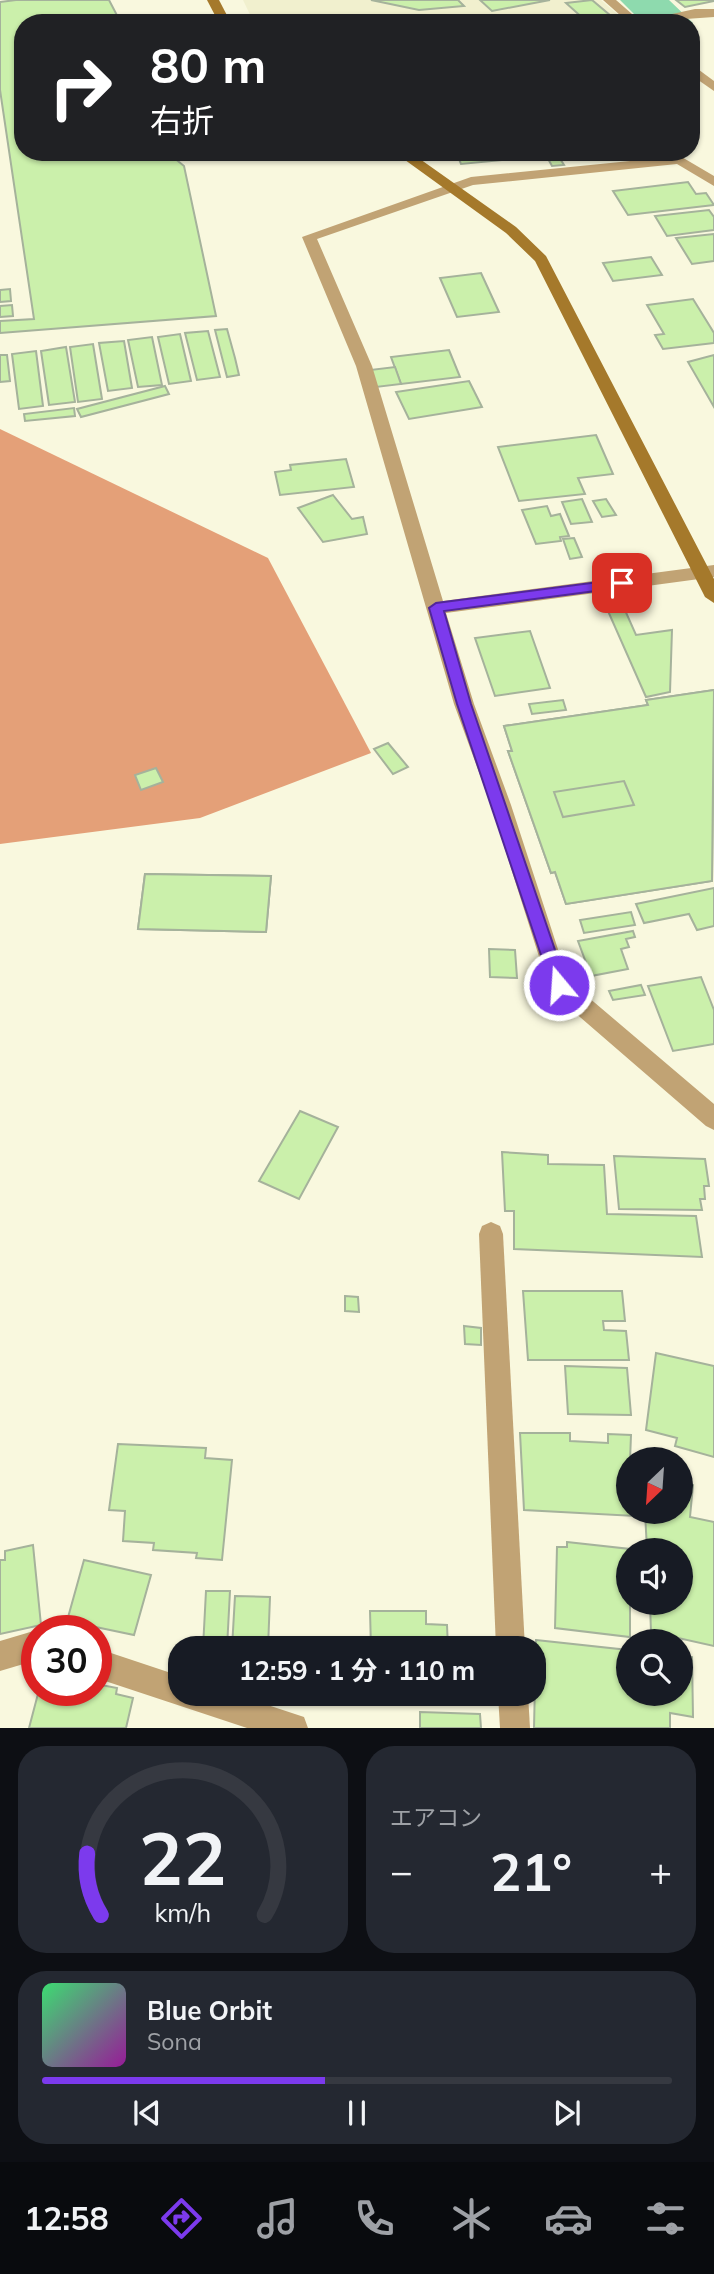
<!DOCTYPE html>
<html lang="ja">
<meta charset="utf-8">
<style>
:root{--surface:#171b24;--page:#242831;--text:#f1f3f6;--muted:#9ea1a6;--line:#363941;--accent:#7c3aed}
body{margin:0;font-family:Mulish,"Noto Sans JP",sans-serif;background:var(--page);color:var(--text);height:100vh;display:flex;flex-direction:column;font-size:26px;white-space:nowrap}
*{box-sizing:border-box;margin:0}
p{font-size:23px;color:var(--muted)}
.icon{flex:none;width:38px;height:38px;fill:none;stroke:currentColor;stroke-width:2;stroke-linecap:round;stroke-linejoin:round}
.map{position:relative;height:1728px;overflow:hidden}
.details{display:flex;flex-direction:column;gap:18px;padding:18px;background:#0d0f14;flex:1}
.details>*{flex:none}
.guide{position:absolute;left:14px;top:14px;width:686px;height:147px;border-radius:28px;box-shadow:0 2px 5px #0004;background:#202124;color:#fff;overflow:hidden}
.needle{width:46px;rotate:205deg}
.controls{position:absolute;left:616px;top:1447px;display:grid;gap:14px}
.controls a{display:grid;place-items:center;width:77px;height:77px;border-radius:50%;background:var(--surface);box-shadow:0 2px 5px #0004;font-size:35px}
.speed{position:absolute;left:21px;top:1615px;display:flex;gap:14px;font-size:35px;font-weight:700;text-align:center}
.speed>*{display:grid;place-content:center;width:91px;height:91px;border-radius:50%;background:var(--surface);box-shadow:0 2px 5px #0004;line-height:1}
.speed .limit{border:10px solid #d22;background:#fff;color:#111}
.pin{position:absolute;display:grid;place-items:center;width:60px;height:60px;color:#fff;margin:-30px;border-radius:14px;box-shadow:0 4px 10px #0006}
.me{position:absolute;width:77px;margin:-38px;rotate:342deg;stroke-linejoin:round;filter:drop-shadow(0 0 5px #0008)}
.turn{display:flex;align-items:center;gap:24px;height:147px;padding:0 21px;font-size:32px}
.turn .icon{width:91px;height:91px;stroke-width:2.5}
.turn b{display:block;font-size:49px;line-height:60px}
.big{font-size:52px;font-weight:700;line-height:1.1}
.details .card{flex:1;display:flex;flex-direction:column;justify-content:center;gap:10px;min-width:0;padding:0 24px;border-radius:28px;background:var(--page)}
.details .dial{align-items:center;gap:0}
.dial svg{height:182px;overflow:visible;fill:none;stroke:var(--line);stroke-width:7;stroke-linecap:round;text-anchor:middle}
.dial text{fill:var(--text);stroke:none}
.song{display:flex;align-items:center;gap:21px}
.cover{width:84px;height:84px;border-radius:10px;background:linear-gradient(135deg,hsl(140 70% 55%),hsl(300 70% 35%))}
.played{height:7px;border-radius:4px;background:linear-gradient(90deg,var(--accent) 45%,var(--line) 45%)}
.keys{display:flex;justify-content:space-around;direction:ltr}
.heat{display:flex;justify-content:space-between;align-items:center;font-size:38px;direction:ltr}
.details .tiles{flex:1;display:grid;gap:18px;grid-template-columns:1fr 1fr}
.card:last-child{grid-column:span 2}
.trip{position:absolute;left:168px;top:1636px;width:378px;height:70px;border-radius:28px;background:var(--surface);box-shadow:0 2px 5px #0004;font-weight:700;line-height:70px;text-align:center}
.tab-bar{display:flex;height:112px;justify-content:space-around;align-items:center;background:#090b0e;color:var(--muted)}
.tab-bar .icon{width:49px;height:49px}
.tab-bar .current{color:var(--accent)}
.tab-bar b{font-size:32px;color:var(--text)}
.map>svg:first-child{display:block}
.built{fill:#f1f0ce}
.forest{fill:#e4a078}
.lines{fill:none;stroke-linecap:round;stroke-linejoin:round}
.river{fill:#8edaae;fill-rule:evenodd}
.building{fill:#cbf0ab;stroke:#a5b29b;stroke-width:2;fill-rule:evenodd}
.lane{fill:#c1a374;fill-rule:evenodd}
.street{fill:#c1a374;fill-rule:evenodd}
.secondary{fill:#a5792b;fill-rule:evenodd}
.route{fill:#7c3aed;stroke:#51269a;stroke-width:2}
</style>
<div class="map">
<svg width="714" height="1728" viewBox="0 0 714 1728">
<rect width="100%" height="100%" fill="#f9f8de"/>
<polygon class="built" points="243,0 601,0 622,18 567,23 254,23"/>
<polygon class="forest" points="0,429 268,558 371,753 200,818 0,844"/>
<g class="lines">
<polygon class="river" points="620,0 669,0 693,23 691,26 691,23 643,23"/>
</g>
<g class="building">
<polygon points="16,0 109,0 121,23 23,23 23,152 59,152 59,158 167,152 184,166 216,316 0,333 0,321 34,319 0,90 0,2"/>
<polygon points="371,0 458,0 464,6 419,10"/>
<polygon points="480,0 550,0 492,11"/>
<polygon points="592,0 611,16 586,21 566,3"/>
<polygon points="676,0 714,0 714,1 685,7"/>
<polygon points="456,152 499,152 503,160 461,164"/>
<polygon points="557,154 564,165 552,166 546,155"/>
<polygon points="688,182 696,194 706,193 714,205 628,215 613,191"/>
<polygon points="709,210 714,217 714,230 667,236 655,216"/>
<polygon points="714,234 714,261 692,264 676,238"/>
<polygon points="651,257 662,275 613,281 603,263"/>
<polygon points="481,273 499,312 457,317 440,278"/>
<polygon points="10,289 11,301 0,302 0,290"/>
<polygon points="693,299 714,333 714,343 663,349 655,335 664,334 647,305"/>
<polygon points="12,305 13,316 0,317 0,306"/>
<polygon points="227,329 235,358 239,375 227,377 215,330"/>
<polygon points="208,331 220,377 197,380 185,333"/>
<polygon points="180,334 191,381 169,384 158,337"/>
<polygon points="152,337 162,385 138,387 128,340"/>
<polygon points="124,341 132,388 108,391 99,343"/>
<polygon points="93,344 102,399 78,402 70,347"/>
<polygon points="66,347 75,402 49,405 41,351"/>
<polygon points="449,350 460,377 401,384 391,357"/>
<polygon points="36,351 43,406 19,409 12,354"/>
<polygon points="0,355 7,355 10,381 0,382"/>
<polygon points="714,355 714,407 688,362"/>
<polygon points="395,367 401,384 376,387 370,370"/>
<polygon points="469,381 482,407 409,419 396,392"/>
<polygon points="165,386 169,394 81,417 77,409"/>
<polygon points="74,408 75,416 25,421 24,414"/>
<polygon points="596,435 613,474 578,478 585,494 519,501 498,447"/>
<polygon points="346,459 354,487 280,495 275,472 291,470 290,465"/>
<polygon points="333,495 352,519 363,517 367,534 323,542 298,508"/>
<polygon points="582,499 592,522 571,524 562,502"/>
<polygon points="606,499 616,515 602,517 593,501"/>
<polygon points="547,506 551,516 560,514 569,536 560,537 561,541 536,544 522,510"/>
<polygon points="574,538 582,557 570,559 563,539"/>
<polygon points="620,599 636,635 672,630 670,692 646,697 604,602"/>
<polygon points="530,631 550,688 495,696 475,638"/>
<path d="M714,690l-2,191 -146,23 -11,-32 -4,1 -43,-122h4l-8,-25 144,-21 -2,-5zM624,781l10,24 -71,12 -9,-25z"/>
<polygon points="714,690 712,881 566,904 555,872 551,873 508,751 512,751 504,726 648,705 646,700"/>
<polygon points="563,700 566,710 532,714 529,704"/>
<polygon points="388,743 408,767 393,774 374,749"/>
<polygon points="156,768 163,782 141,790 135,775"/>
<polygon points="624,781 634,805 563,817 554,792"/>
<polygon points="145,874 271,876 266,932 138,929"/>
<polygon points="145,874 271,876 266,932 138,929"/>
<polygon points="714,888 714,926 697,930 689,914 644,923 636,904"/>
<polygon points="631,912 635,925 584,933 580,920"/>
<polygon points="633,931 635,937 626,939 629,947 621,949 628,969 591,976 578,941"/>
<polygon points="489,949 515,950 517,978 490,977"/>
<polygon points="701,977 714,1010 714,1044 673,1051 648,986"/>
<polygon points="641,985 645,995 613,1000 609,991"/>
<polygon points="300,1111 338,1127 299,1199 259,1181"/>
<polygon points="502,1152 548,1155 548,1164 604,1165 607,1214 696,1216 702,1257 514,1249 514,1211 505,1211"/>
<polygon points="614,1156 705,1159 709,1186 704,1186 705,1199 700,1199 702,1210 619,1209"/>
<polygon points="523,1291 622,1291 625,1321 603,1321 604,1330 626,1331 629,1360 528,1360"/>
<polygon points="345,1296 358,1297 359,1312 345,1311"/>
<polygon points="464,1326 481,1328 481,1345 465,1344"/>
<polygon points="656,1353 714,1366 714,1457 675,1446 677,1438 646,1430"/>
<polygon points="565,1366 627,1368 631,1415 568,1414"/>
<polygon points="520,1433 570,1433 570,1441 608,1443 608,1434 631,1435 628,1512 635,1512 635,1516 524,1510"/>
<polygon points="118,1444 206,1448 205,1458 232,1460 222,1560 196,1558 197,1553 153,1550 154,1543 123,1541 125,1511 109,1510"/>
<polygon points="681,1483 693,1485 690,1517 714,1522 714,1646 651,1632 650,1603 681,1603 681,1550 647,1550 645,1512 681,1512"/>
<polygon points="567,1542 630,1549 630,1637 555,1628 557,1547 567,1547"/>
<polygon points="33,1545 41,1625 0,1634 0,1560 5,1560 5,1551"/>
<polygon points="84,1560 151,1575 134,1635 67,1621"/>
<polygon points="206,1591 230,1591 227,1648 203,1648"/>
<polygon points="235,1596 270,1597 268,1648 232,1648"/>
<polygon points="370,1611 426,1611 426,1624 447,1625 448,1648 371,1648"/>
<polygon points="536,1640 628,1650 628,1694 681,1694 681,1655 692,1657 693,1717 670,1713 670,1728 534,1728"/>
<polygon points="96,1684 117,1688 116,1694 133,1698 126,1728 29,1728 39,1690 96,1690"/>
<polygon points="420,1712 480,1714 481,1728 420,1728"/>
</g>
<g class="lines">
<polygon class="lane" points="603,0 616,0 640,21 695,9 714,9 714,17 629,23"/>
<g class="street">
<polygon points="646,17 650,18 651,23 619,23"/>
<polygon points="691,64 714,81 714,91 691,75"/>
<polygon points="680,156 714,176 714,186 677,164 473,185 317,239 372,366 443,601 714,565 714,577 446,613 474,704 511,805 568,980 714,1104 714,1130 706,1126 551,992 548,985 491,805 454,704 356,366 302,237 471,177"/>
<polygon points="491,1222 500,1226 503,1234 525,1648 496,1648 479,1234 482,1226"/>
<polygon points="37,1630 37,1660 0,1671 0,1641"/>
<polygon points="96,1648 180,1676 180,1694 234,1694 304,1717 308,1728 247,1728 96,1678"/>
<polygon points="498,1694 528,1694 530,1728 500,1728"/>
</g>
<g class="secondary">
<polygon points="207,0 219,0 231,23 219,23"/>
<polygon points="394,152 410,152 516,227 546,256 714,579 714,603 705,597 535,261 506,233"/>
</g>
</g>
<polygon class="route" points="622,579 626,580 626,587 444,611 471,704 567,985 559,992 551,985 457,704 429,608 436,603"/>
</svg>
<div class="controls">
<a><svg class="needle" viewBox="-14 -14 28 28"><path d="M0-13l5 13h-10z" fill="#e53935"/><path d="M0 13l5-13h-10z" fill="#9ea1a6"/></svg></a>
<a><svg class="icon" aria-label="sound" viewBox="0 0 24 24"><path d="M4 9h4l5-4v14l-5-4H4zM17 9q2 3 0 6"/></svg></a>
<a><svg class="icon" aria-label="search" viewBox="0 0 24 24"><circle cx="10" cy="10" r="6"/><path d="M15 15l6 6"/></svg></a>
</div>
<div class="speed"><div class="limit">30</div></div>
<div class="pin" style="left:622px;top:583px;background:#d93025"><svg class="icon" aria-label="arrive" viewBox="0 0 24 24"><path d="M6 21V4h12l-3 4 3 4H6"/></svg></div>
<svg class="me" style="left:559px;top:985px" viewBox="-20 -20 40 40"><circle r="17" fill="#7c3aed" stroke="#fff" stroke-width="3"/><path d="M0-11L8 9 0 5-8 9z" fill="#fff"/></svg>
<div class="trip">12:59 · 1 分 · 110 m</div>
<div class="guide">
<div class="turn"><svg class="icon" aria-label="right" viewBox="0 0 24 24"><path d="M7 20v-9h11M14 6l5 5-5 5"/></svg><div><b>80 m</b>右折</div></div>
</div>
</div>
<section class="details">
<div class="tiles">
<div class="card dial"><svg viewBox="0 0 100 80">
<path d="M14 69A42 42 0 1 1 86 69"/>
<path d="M14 69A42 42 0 0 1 8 42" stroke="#7c3aed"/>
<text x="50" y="56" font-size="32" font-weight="700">22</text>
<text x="50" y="72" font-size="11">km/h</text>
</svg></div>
<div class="card"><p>エアコン</p>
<div class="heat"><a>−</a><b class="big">21°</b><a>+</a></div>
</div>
<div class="card">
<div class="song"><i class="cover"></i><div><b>Blue Orbit</b><p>Sona</p></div></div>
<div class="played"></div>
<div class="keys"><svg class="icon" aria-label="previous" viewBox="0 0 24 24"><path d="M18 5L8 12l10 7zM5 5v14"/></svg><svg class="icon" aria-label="pause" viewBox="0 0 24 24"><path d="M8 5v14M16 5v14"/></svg><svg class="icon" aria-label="next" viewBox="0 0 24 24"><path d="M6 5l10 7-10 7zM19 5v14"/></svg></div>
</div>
</div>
</section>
<nav class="tab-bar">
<b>12:58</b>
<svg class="icon current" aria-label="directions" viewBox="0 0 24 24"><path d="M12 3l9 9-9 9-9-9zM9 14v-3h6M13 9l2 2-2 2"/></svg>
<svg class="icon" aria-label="music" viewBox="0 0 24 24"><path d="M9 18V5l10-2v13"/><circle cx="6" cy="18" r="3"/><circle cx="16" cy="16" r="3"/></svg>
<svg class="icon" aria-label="phone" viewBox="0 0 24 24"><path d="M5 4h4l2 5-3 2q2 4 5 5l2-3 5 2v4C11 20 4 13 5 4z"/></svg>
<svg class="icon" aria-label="climate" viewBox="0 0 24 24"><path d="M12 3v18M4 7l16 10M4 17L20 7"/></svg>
<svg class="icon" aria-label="car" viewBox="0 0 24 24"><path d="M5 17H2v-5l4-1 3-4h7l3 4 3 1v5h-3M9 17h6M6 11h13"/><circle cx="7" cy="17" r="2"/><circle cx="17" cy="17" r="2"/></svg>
<svg class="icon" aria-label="filters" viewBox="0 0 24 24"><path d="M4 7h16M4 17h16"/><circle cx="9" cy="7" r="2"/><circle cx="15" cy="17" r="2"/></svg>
</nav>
